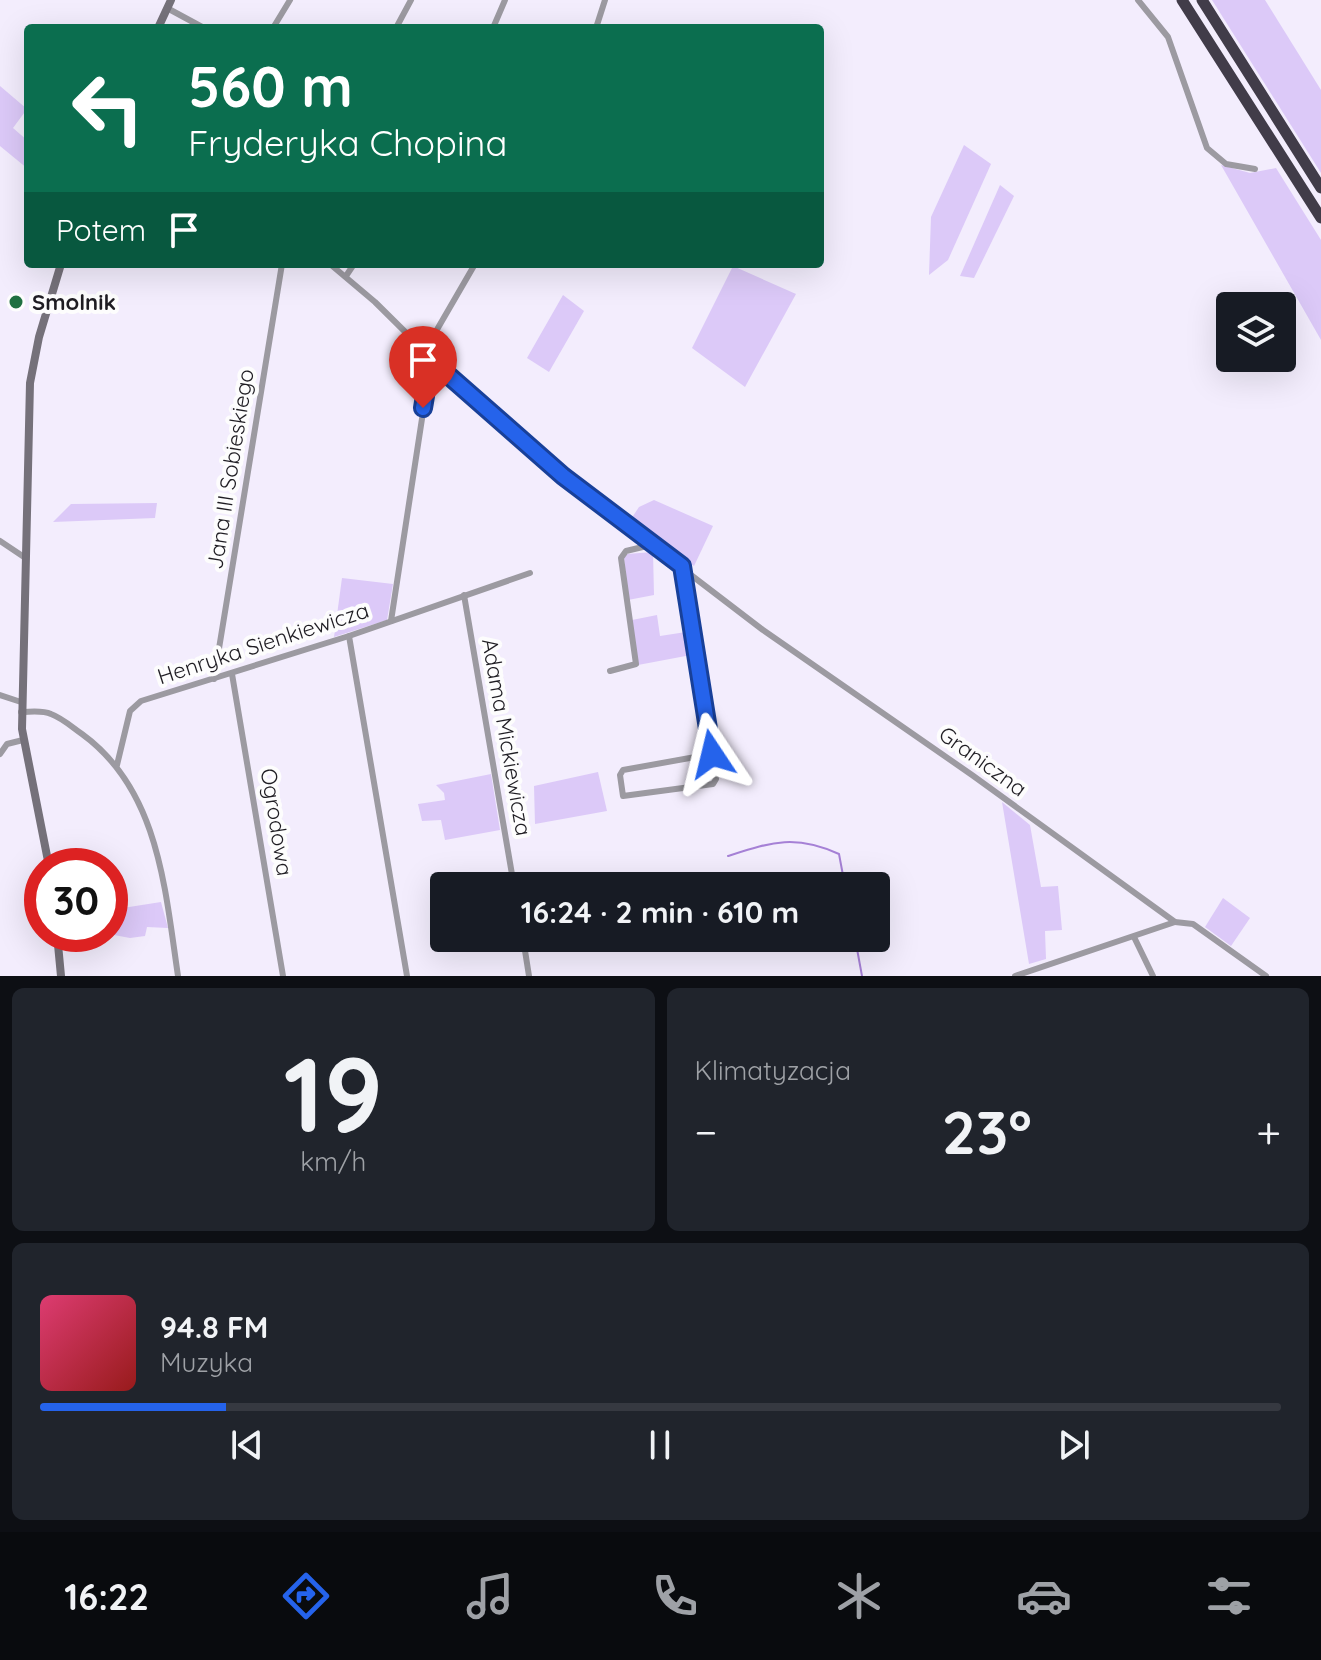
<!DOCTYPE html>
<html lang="pl">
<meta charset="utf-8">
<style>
:root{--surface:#171b24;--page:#20242c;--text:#f1f3f6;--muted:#9ea1a6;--line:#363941;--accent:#2563eb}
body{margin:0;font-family:Quicksand,sans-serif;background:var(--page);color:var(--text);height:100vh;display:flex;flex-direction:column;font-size:30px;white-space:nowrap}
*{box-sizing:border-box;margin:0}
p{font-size:26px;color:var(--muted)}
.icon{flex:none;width:44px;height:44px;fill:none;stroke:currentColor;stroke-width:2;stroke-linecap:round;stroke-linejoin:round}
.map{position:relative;height:976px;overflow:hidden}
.sheet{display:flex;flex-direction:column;gap:12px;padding:12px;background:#0d0f14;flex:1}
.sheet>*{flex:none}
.top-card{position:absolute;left:24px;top:24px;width:800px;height:244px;border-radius:8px;box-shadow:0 8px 32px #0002;background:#0b6e4f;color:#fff;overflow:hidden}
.tools{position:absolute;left:1216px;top:292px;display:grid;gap:16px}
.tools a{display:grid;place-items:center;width:80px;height:80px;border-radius:8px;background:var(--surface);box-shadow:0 8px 32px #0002;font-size:40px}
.speed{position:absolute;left:24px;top:848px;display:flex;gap:16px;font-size:40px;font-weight:700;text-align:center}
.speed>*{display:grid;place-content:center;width:104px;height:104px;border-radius:50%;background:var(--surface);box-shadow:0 8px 32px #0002;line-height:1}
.speed .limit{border:12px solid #d22;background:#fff;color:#111}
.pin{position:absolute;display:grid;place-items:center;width:68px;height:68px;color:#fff;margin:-82px -34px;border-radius:50% 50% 50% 0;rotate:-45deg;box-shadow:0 0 8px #0007}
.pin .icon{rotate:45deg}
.me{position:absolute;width:88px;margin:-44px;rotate:350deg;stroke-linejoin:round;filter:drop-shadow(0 0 6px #0008)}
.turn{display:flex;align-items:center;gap:28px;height:168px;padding:0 32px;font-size:36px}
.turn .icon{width:104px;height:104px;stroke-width:2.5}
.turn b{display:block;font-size:56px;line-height:68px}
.then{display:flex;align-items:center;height:76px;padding:0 32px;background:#0003;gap:16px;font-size:30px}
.big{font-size:60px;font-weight:700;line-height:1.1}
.sheet .widget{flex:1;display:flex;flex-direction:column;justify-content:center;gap:12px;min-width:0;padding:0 28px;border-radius:12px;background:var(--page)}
.sheet .dial{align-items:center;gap:0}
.dial b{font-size:104px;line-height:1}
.song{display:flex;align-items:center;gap:24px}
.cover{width:96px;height:96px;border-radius:12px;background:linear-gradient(135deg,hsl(340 70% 55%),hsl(0 70% 35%))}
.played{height:8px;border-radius:4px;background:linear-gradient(90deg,var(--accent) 15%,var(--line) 15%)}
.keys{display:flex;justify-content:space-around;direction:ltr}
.heat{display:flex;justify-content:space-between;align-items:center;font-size:44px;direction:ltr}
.sheet .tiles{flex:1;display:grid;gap:12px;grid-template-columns:1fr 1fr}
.widget:last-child{grid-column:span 2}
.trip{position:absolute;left:430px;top:872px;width:460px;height:80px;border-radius:8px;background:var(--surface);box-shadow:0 8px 32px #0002;font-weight:700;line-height:80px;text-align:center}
.menu{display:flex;height:128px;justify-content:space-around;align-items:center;background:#090b0e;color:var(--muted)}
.menu .icon{width:56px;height:56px}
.menu .on{color:var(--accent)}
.menu b{font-size:36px;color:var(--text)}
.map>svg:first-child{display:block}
.green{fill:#dcc9f8}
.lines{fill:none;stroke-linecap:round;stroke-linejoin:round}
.stream{stroke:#a681d6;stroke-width:2}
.street{stroke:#9c9aa1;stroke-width:6}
.secondary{stroke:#75717a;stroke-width:8}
.highway{stroke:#413c49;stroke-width:11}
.route-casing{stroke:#184099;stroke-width:20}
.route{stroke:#2563eb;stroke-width:14}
.poi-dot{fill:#1f7041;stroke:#fdfdfd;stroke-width:3}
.labels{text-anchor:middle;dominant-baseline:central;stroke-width:8;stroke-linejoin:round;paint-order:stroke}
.poi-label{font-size:22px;font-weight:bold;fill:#1f1d23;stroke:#fdfdfd;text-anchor:start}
.street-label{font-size:22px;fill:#1f1d23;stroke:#fdfdfd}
</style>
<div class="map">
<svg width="1321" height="976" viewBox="0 0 1321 976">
<rect width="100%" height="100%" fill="#f3edfd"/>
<g class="green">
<polygon points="1212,0 1265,0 1321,90 1321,173"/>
<polygon points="0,86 27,109 13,128 28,141 28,169 0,146"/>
<polygon points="964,145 991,164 948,260 929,275 931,217"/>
<polygon points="1221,165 1250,173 1276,168 1321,240 1321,340"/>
<polygon points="1000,185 1014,196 974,278 960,276"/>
<polygon points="733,266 796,294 745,387 692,348"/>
<polygon points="563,295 584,311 549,372 527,358"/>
<polygon points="654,500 713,526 694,566 631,519 639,507"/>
<polygon points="157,503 155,518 53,522 71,504"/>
<polygon points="653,552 654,595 628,600 624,558 627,554"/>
<polygon points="342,578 393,584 387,620 334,637"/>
<polygon points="657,615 660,636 686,632 691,655 638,665 632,620"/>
<polygon points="598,772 607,811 535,824 534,786"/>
<polygon points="491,774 500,830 445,840 441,820 422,821 418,804 445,800 444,793 436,785"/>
<polygon points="1002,802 1030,825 1041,887 1058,886 1062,930 1045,931 1046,959 1029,964"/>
<polygon points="1223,898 1250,918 1231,946 1205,927"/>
<polygon points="161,902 168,928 147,927 145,936 130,938 114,935 110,910"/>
</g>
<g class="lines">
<g class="stream">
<path d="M728,856c44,-14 67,-22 111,-2l6,32"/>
<polyline points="855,938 862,976"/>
</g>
<g class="street">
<polyline points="1138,0 1168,37 1207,148 1226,164 1255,169"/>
<polyline points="167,8 204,28"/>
<polyline points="273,28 290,0"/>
<polyline points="396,28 411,0"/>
<polyline points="493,28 505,0"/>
<polyline points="596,28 605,0"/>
<polyline points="330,264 375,302 468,394 619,520 763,630 972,775 1175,922 1193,924 1266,976"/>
<polyline points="346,276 354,264"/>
<polyline points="424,352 475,264"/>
<polyline points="0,541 24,557"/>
<polyline points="682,566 716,779 713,784 623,796 620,775 623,770 712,754"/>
<polyline points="464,595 514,886"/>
<polyline points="391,621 431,360"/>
<polyline points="349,636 407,976"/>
<polyline points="610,671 636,664 621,558 626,551 651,545"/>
<polyline points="232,674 283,976"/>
<polyline points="214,679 282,264"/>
<polyline points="0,695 21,702"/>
<path d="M21,712c10,0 21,-2 30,2 11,4 21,13 31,20 77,56 83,155 96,242"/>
<polyline points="0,754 7,744 23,740"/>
<polyline points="117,765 130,711 141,701 349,636 530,573"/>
<polyline points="1134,937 1153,976"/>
<polyline points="523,938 529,976"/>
<polyline points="1015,976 1175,922"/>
</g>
<g class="secondary">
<polyline points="158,28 171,0"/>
<polyline points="49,866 22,729 30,383 39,337 61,264"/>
<polyline points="57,934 61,976"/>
</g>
<g class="highway">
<polyline points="1182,0 1321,218"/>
<polyline points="1202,0 1321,188"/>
</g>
</g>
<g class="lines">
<defs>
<polyline id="route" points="423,408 431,360 563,476 682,566 712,754"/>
</defs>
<use href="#route" class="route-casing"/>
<use href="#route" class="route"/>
</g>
<circle class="poi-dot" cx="16" cy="302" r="8"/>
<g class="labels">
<g class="poi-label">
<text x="32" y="302">Smolnik</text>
</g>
<g class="street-label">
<text transform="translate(230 469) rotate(-81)">Jana III Sobieskiego</text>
<text transform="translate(263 643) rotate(-18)">Henryka Sienkiewicza</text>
<text transform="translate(507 737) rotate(80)">Adama Mickiewicza</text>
<text transform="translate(983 761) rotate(36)">Graniczna</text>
<text transform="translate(277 822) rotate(81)">Ogrodowa</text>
</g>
</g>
</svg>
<div class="tools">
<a><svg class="icon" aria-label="layers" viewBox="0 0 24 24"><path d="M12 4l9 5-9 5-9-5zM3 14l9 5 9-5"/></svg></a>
</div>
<div class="speed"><div class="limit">30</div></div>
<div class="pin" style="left:423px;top:408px;background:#d93025"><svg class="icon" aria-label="arrive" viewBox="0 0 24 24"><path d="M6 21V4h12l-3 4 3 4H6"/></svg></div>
<svg class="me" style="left:712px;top:754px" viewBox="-20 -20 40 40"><path d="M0-17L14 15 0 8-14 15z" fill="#2563eb" stroke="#fff" stroke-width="4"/></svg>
<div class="trip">16:24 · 2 min · 610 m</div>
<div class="top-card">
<div class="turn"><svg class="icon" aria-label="left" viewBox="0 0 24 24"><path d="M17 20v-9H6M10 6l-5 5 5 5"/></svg><div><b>560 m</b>Fryderyka Chopina</div></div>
<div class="then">Potem<svg class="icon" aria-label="arrive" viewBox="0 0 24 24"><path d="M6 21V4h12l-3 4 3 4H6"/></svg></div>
</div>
</div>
<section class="sheet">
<div class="tiles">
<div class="widget dial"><b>19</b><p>km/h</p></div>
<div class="widget"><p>Klimatyzacja</p>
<div class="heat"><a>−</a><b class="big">23°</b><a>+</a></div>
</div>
<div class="widget">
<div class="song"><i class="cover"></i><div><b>94.8 FM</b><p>Muzyka</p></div></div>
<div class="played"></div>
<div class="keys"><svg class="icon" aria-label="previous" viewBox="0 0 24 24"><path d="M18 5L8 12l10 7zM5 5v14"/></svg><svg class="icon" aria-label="pause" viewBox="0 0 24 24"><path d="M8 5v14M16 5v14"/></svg><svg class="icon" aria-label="next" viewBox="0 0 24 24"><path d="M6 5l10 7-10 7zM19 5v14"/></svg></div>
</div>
</div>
</section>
<nav class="menu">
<b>16:22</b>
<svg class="icon on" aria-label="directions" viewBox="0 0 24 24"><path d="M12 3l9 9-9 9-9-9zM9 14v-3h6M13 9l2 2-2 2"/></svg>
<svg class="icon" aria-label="music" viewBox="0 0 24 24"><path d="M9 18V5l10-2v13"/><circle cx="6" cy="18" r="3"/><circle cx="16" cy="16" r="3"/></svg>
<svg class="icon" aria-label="phone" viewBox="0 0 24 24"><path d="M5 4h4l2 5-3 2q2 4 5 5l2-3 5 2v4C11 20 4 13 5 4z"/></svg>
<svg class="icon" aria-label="climate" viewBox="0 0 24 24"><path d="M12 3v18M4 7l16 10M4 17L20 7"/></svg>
<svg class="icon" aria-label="car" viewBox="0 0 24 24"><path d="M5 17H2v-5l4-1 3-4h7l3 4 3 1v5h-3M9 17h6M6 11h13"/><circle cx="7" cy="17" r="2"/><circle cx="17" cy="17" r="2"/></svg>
<svg class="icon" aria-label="filters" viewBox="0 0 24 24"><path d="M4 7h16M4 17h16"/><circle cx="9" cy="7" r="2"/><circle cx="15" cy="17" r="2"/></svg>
</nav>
